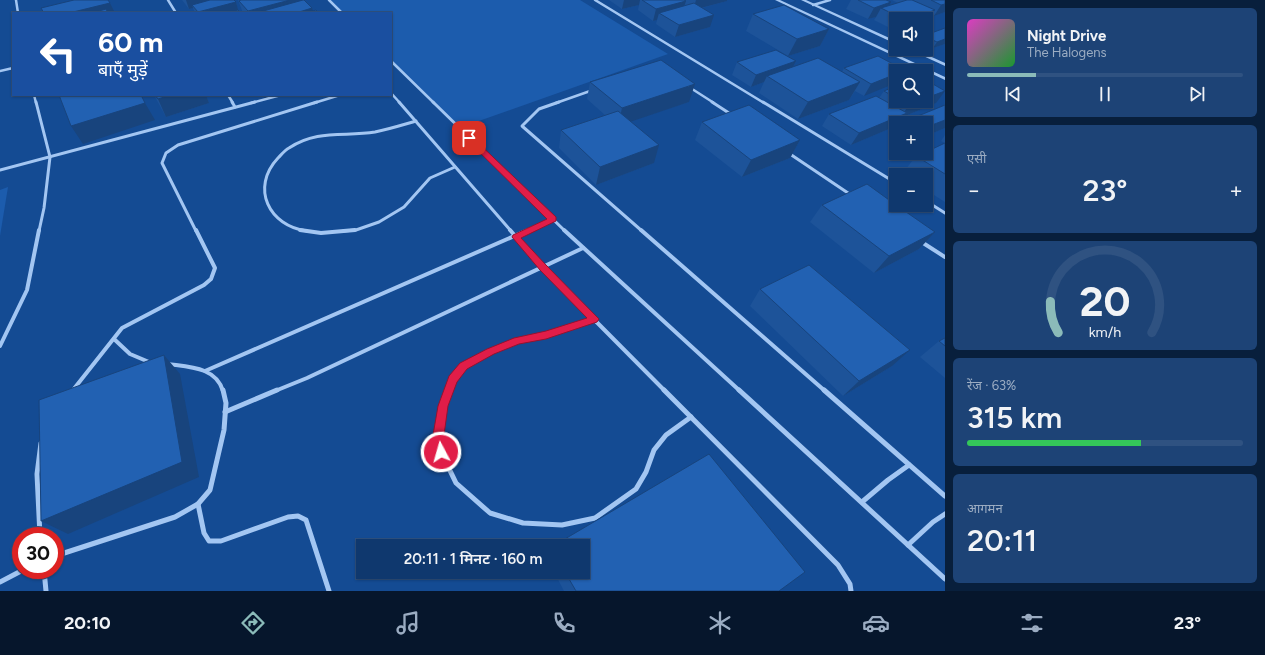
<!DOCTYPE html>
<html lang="hi">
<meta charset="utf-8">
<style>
:root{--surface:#0f386e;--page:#1d4376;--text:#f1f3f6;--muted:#9bacc2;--line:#2f5281;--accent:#8bbbb9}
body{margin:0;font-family:Figtree,"Noto Sans Devanagari",sans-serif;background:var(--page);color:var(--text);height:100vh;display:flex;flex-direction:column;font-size:15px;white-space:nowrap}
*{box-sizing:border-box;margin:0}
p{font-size:13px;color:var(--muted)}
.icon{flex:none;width:22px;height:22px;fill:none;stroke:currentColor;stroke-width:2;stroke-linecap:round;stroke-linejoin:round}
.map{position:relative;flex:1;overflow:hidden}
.details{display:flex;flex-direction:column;gap:8px;padding:8px;background:#081f3c;width:320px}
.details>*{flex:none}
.top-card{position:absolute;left:12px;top:12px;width:380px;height:84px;border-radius:0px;box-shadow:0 1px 3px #0004,0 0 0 1px var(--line);background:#1a4fa0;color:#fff;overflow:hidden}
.fabs{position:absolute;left:889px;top:12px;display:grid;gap:8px}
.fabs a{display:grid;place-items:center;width:44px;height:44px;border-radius:0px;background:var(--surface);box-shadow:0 1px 3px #0004,0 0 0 1px var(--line);font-size:20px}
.speed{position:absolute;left:12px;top:527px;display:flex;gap:8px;font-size:20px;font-weight:700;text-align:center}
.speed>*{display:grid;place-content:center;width:52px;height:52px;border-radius:50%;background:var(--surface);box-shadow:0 1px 3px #0004,0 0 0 1px var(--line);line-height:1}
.speed .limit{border:6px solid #d22;background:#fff;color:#111}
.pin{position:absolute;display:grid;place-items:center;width:34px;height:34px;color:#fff;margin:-17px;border-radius:8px;box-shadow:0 2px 6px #0006}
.me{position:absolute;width:44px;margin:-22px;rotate:354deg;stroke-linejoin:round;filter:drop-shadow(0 0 3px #0008)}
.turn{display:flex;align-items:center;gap:14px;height:84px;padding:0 20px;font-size:18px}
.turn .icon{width:52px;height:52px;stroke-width:2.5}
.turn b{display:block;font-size:28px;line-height:34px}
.big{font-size:30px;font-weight:600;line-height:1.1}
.details .card{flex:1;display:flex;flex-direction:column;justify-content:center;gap:6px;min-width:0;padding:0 14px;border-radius:6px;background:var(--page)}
.details .dial{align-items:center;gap:0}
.dial svg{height:104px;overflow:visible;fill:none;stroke:var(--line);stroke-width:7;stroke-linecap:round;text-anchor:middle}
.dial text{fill:var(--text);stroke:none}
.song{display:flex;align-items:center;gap:12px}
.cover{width:48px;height:48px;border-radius:6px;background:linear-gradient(135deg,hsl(310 70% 55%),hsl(130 70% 35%))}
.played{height:4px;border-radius:2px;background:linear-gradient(90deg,var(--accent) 25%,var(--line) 25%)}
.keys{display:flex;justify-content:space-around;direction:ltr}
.heat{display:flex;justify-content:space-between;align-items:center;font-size:22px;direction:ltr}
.charge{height:6px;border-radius:3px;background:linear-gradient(90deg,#34c759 63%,var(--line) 0)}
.trip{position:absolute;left:356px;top:539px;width:234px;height:40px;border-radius:0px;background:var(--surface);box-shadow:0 1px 3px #0004,0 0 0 1px var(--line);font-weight:600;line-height:40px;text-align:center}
.dock{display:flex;height:64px;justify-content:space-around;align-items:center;background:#06162c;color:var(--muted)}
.dock .icon{width:28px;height:28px}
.dock .on{color:var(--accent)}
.dock b{font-size:18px;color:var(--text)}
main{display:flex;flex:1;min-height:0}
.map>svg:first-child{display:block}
.green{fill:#1c5cad}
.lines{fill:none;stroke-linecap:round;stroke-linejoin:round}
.minor-far3{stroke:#a3c6f2;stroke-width:2.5}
.minor-far2{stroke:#a3c6f2;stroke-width:3}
.minor-far1{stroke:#a3c6f2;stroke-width:4}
.minor{stroke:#a3c6f2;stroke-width:5}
.tertiary{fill:#a3c6f2;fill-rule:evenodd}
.wall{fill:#1d5399}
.shaded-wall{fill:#18447d}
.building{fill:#2261b2;stroke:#18447d}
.route{fill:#e11d48;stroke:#92132f}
</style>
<main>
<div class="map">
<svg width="945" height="591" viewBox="0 0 945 591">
<rect width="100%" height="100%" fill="#144b93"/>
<g class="green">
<polygon points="330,0 580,0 668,54 459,128 391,61 391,13 343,13"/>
<polygon points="8,187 0,236 0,190"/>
</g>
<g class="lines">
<g class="minor-far3">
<polyline points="16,0 18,13"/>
<polyline points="168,0 176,13"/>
<polyline points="329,0 342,13"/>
<polyline points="595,0 764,103"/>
<polyline points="813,5 830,0"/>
<polyline points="391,61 434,103"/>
<polyline points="0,71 13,68"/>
<polyline points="689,87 714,103"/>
<polyline points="391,93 400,103"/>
<polyline points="34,95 36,103"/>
<polyline points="228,95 233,103"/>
<polyline points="251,103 281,95"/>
<polyline points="314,103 340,95"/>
<polyline points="556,103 593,90"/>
</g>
<g class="minor-far2">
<polyline points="36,102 50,157 44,208 39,231"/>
<polyline points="232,102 235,107"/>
<polyline points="399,102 511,231"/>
<polyline points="433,102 565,231"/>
<polyline points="559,102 539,109 522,126 642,231"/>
<polyline points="712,102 732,115"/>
<polyline points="763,102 896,183"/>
<polyline points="787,152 851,195"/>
<polyline points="0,170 255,102"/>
<polyline points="926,201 945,213"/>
<polyline points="196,231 162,163 166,153 178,145 317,102"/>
<path d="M307,231c-38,-5 -57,-43 -29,-73 3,-3 7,-8 11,-10 28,-19 56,-11 86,-16 14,-3 27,-7 41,-11"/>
<polyline points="343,231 356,230 379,222 404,207 430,178 455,167"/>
<polyline points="525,231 553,219"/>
</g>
<g class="minor-far1">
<polyline points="300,230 321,233 355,230"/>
<polyline points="510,230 543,268 665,391"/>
<polyline points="564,230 740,391"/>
<polyline points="641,230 825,391"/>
<polyline points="920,241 945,257"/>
<polyline points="114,339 130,354 149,362"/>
<polyline points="0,346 27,290 39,230"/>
<path d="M168,364c21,3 48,3 55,27"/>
<polyline points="205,371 528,230"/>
<polyline points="73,390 122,328 204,285 211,279 215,268 196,230"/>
<polyline points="275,391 307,378 583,248"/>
<polyline points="448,391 452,379 464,366 491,352 518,340 546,335 594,319"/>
</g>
<g class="minor">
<polyline points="448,390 443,406 438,435 441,452 456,483 490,513 523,523 562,525 595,518 636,489 646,472 654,450 666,435 691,417"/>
<polyline points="664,390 838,565 850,584 851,591"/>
<polyline points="739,390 945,579"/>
<polyline points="824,390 945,496"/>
<polyline points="225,412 277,390"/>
<polyline points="862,502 888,480 909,465"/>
<polyline points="198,504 204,533 209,541 221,541 288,517 298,516 306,520 329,591"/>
<polyline points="40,536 37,474 41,443"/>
<polyline points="908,545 933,522 945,514"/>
<polyline points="55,556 175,517 198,504 210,490 224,430 226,403 223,390"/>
<polyline points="44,570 46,591"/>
<polyline points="0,582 23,570"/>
</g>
<g class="tertiary">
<polygon points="775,0 780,0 945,77 945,80"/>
<polygon points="801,0 806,0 896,41 896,44"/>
<polygon points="908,49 914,49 945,63 945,66"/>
</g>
</g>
<g class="wall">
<polygon points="182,0 234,0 236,2 238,10 241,13 195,13 193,8 189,9"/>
<polygon points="238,0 304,0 312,8 313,11 319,13 243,13"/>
<polygon points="609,0 727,0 727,1 702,8 710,27 675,37 656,24 657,20 653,21 638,10 639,5 622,9"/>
<polygon points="851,0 886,0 889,6 898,3 892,0 945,0 945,12 934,16 932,15 927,22 926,23 926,19 896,19 896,31 874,20 876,17 868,19 846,9"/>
<polygon points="753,14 829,29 820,46 788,56 746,31"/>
<polygon points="945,28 945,44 933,48 926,45 926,35"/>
<polygon points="796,61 793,67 842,72 844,68 906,71 896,71 864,96 855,91 849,100 798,119 759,93 764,82 751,87 732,75 737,62"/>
<polygon points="590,82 689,102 631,121 654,163 596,185 559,148 561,130 605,115 587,99"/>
<polygon points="896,86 896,101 926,101 936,103 905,116 896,123 896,126 851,145 822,126 829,114 879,98 884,91"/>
<polygon points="154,95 206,95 209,103 166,117"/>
<polygon points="945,105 945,128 926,136 926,123 913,123 918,116"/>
<polygon points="702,122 800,140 790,158 742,177 695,140"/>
<polygon points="945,135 945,143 941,141"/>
<polygon points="945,143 945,202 926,190 926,175 904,175 902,174 916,156"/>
<polygon points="822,205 935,232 919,249 874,273 810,222"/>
<polygon points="760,289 892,366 843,396 750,306"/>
<polygon points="945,338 945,378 920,357 939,341"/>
<polygon points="554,572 583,572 779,591 564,591"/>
</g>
<g class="shaded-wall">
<polygon points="186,0 223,0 192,5 193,8 189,9"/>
<polygon points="290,0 303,0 287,13 249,13 248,11"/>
<polygon points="624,0 640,0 639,5 622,9"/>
<polygon points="696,0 727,0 727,1 693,10"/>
<polygon points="686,1 682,13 659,13 657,20 653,21 656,9"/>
<polygon points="236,2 239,13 198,13 198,12"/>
<polygon points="891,2 886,11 881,8 876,17 868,19 874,8"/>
<polygon points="110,3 115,13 69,13"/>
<polygon points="945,4 945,12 934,16 941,5"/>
<polygon points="312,8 314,13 296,13"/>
<polygon points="935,10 927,22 926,23 926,19 910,19"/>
<polygon points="714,15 710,27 675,37 679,25"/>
<polygon points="829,29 820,46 788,56 797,39"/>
<polygon points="945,39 945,44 933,48 937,42"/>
<polygon points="796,61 790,73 767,76 764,82 751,87 756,75"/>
<polygon points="896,74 896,83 864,96 871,84"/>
<polygon points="860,82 849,100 798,119 808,102"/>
<polygon points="695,84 689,102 618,126 622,108"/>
<polygon points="945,91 936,103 905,116 900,123 896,123 896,126 851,145 859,133 902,115 909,105 919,101 926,101 926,98"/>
<polygon points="171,95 206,95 209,103 166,117 158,99"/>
<polygon points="263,95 272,95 264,98"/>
<polygon points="145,103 155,120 83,144 71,126"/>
<polygon points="945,120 945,128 926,136 926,134 932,125"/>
<polygon points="800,140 790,158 742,177 751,160"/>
<polygon points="659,145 654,163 596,185 600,167"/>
<polygon points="935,232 919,249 874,273 889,256"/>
<polygon points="910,350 892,366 843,396 859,381"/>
<polygon points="164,355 180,374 199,477 68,534 41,521"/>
</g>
<g class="building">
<polygon points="74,0 108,0 110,3 69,13 44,13 41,8"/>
<polygon points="210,0 234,0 236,2 198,12 192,5"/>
<polygon points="241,0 290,0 248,11 239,1"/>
<polygon points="303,0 304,0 312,8 296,13 256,13"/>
<polygon points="642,0 684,0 686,1 656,9"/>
<polygon points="858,0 886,0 891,2 874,8"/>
<polygon points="907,0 912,0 935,10 910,19 903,19 881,8"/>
<polygon points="931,0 945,0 945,4 941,5"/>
<polygon points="694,3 714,15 679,25 659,13"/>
<polygon points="784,5 829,29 797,39 753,14"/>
<polygon points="106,9 108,13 92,13"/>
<polygon points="238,10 241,13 226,13"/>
<polygon points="316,10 319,13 305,13"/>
<polygon points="945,28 945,39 937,42 926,37 926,35"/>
<polygon points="776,50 796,61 756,75 737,62"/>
<polygon points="878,56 906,71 896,71 896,74 871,84 844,68"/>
<polygon points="818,58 860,82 808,102 767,76"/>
<polygon points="661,60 695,84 622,108 590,82"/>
<polygon points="926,80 945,91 926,98"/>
<polygon points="896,86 896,98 884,91"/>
<polygon points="59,95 141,95 145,103 71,126"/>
<polygon points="155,95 171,95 158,99"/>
<polygon points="876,96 907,113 859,133 829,114"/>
<polygon points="902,101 919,101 909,105"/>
<polygon points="749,105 800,140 751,160 702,122"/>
<polygon points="945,105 945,120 932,125 918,116"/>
<polygon points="618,111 659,145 600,167 561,130"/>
<polygon points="945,143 945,174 916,156 924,153 926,153 926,152"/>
<polygon points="867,184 896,205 935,232 889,256 822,205"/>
<polygon points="809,265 910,350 859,381 760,289"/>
<polygon points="945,338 945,346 939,341"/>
<polygon points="164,355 182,462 41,521 39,400"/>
<polygon points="709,454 805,572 779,591 576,591 565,572 583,572 583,546 553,546"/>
</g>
<polygon class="route" points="469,136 472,137 556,217 556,221 521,238 546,265 599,319 597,322 546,339 519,344 494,354 467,369 457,382 448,406 444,435 446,452 445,455 441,457 437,455 433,435 438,406 449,376 460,363 487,349 514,338 546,331 587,318 540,270 512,237 513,235 547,219 467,140 467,137"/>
</svg>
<div class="fabs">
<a><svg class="icon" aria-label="sound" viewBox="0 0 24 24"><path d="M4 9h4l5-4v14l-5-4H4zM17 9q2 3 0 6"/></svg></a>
<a><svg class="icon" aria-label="search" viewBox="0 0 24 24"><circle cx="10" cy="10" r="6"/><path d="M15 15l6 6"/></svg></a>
<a>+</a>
<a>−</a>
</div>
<div class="speed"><div class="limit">30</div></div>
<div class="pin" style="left:469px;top:138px;background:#d93025"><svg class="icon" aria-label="arrive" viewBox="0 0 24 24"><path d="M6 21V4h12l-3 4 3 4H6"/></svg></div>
<svg class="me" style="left:441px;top:452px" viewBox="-20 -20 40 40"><circle r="17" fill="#e11d48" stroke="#fff" stroke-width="3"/><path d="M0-11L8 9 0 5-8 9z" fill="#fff"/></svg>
<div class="trip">20:11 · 1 मिनट · 160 m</div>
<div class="top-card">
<div class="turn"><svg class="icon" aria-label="left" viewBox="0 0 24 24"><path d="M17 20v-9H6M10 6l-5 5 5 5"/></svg><div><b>60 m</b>बाएँ मुड़ें</div></div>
</div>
</div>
<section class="details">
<div class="card">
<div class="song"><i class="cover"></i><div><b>Night Drive</b><p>The Halogens</p></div></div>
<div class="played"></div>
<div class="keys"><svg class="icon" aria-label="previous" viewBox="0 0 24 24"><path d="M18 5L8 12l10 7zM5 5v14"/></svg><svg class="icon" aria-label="pause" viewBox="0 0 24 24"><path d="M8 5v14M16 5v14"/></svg><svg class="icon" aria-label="next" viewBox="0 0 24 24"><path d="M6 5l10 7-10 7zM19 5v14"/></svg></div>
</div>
<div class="card"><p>एसी</p>
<div class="heat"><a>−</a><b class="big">23°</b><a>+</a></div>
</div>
<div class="card dial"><svg viewBox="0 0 100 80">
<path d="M14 69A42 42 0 1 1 86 69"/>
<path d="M14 69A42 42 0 0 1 8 45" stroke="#8bbbb9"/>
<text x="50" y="56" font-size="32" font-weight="700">20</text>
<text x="50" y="72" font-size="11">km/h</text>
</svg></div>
<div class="card"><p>रेंज · 63%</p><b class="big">315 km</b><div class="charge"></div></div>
<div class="card"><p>आगमन</p><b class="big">20:11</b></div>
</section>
</main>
<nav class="dock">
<b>20:10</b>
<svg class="icon on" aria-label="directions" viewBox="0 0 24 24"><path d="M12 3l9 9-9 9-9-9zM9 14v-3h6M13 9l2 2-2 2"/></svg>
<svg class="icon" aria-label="music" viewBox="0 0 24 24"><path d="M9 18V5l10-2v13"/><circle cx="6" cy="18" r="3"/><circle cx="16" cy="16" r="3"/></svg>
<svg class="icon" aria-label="phone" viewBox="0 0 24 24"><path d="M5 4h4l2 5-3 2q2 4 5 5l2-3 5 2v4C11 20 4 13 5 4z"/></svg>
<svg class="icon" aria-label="climate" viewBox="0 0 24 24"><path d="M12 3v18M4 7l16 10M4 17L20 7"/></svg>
<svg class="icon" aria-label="car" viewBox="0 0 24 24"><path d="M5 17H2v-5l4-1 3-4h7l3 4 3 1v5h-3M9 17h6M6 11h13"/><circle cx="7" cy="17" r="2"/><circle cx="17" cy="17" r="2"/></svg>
<svg class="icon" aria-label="filters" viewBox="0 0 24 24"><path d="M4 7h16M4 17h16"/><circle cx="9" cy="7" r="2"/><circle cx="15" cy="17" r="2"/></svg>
<b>23°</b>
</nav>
